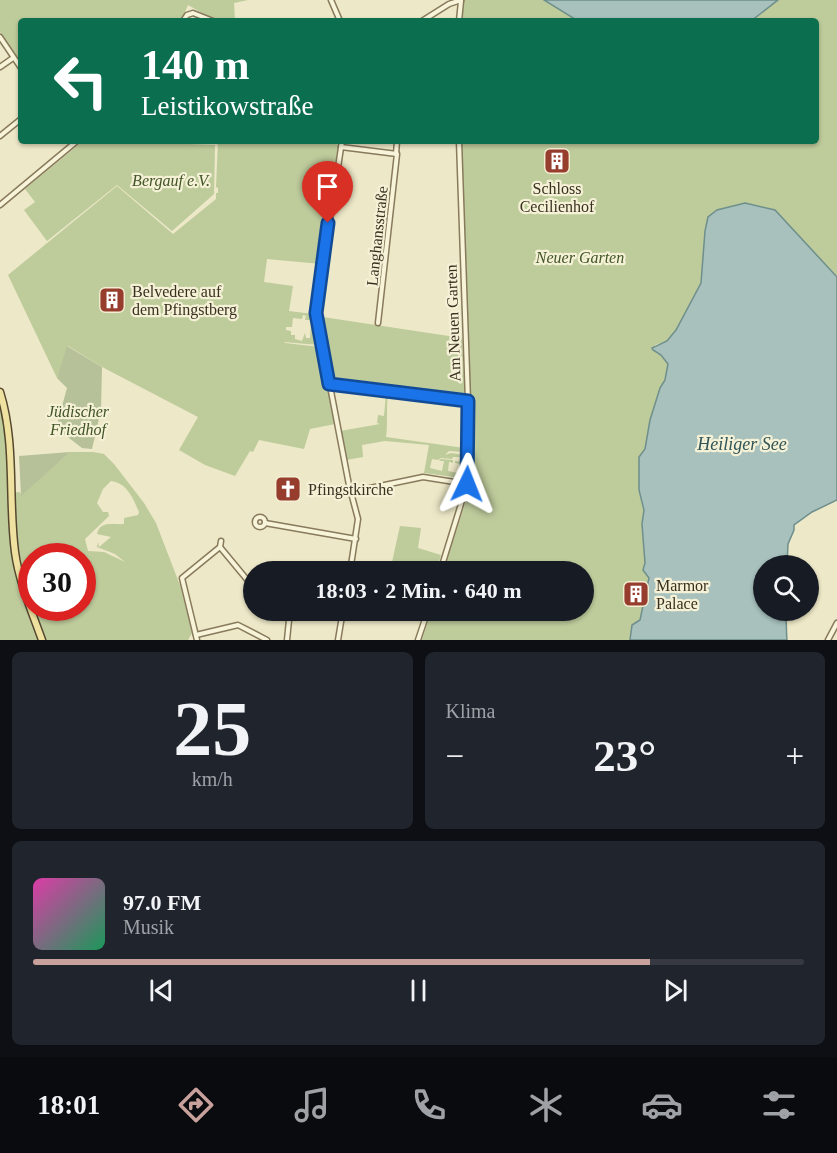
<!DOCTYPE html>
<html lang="de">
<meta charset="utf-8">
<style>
:root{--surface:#171b24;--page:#20242c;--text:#f1f3f6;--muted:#9ea1a6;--line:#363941;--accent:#c8a19c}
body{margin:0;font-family:"Times New Roman",serif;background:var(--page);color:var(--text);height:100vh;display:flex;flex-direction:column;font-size:22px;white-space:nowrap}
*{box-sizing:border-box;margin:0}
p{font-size:20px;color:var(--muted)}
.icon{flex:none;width:33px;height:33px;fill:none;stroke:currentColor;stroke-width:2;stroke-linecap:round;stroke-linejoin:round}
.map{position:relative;height:640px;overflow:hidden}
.sheet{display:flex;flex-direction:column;gap:12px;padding:12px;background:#0d0f14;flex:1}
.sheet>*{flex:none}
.guide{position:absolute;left:18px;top:18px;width:801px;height:126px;border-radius:6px;box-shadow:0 2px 4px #0004;background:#0b6e4f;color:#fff;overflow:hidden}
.controls{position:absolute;left:753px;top:555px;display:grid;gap:12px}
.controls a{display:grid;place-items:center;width:66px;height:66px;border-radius:50%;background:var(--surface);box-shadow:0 2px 4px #0004;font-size:30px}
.speed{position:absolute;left:18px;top:543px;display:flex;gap:12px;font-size:30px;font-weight:700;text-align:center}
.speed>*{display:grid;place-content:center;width:78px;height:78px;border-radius:50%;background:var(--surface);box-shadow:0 2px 4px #0004;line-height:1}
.speed .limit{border:9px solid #d22;background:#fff;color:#111}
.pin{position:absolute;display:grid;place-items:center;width:51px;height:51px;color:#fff;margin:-62px -26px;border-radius:50% 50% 50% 0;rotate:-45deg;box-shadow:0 0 6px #0007}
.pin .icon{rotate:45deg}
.me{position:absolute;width:66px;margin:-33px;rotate:2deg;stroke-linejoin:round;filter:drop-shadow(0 0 4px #0008)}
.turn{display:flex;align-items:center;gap:21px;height:126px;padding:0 24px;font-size:27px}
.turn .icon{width:78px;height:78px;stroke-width:2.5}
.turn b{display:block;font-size:42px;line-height:51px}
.big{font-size:45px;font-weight:700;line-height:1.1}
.sheet .card{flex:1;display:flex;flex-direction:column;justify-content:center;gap:9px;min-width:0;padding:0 21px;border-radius:9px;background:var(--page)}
.sheet .dial{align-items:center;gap:0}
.dial b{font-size:78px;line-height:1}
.song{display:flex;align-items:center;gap:18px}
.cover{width:72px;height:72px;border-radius:9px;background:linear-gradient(135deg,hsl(320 70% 55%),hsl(150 70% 35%))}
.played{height:6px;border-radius:3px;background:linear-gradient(90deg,var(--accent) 80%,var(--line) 80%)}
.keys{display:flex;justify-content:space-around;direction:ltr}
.heat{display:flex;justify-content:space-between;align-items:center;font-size:33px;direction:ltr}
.sheet .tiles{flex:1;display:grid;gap:12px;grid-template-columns:1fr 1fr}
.card:last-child{grid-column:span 2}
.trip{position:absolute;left:243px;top:561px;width:351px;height:60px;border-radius:30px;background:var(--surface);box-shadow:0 2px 4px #0004;font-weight:700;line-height:60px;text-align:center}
.tab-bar{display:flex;height:96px;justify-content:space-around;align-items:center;background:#090b0e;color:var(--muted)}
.tab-bar .icon{width:42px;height:42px}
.tab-bar .on{color:var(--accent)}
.tab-bar b{font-size:27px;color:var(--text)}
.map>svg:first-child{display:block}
.green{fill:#becb9b;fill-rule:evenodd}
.cemetery{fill:#b6c199}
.water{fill:#a8c1bd;stroke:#6e8f8c;stroke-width:1.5}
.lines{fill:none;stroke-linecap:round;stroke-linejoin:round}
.minor-casing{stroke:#887a5c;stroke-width:7}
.primary-casing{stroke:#564830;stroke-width:9}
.minor{stroke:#f8f4da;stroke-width:4}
.primary{stroke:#efe2a0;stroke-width:6}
.route-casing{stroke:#114b97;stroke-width:15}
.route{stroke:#1a73e8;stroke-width:10}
.labels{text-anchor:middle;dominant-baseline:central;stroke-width:4.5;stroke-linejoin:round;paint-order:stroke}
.park-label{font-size:16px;font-style:italic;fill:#425527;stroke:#f5f1d6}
.poi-label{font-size:16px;fill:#393020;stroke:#f5f1d6;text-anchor:start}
.street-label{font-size:16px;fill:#393020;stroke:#f5f1d6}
.water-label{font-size:18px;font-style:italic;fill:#305558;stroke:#f5f1d6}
</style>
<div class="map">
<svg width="837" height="640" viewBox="0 0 837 640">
<rect width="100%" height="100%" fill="#ede8c7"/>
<g class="green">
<polygon points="0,0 248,0 234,3 235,21 213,19 188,5 181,21 21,21 21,62 0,32"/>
<polygon points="464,0 544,0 578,21 462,21"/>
<polygon points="778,0 837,0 837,277 830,269 704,243 701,283 676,330 667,341 655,345 656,353 661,355 668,363 665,380 660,389 650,420 645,449 639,457 639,490 644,510 642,524 645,563 643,570 649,578 640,621 632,625 630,640 422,640 431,611 584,610 584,572 443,571 465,504 471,468 460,141 816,141 816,21 751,21"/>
<polygon points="83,141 182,141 187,144 215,145 214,194 172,231 117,185 47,241 24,210 35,202 25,189"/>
<polygon points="218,141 334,141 338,145 321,264 267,259 264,282 293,286 289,311 313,314 315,320 305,320 306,316 303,315 302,319 293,318 292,327 286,327 286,330 291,331 291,335 295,335 295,339 302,341 305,333 306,338 310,338 311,324 315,322 319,345 284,342 285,343 320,347 335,424 310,429 304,449 259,440 253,452 250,451 235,476 205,465 179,450 198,417 104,368 68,346 57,378 8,275 117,186 173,234 216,199 216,193 218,193 218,188 216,187"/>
<polygon points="316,316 462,338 465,389 463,398 331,382"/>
<path d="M386,394h2c-2,15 0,28 -2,43l78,11v4l-15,-1 -4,4 6,-2 13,2v5h-2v-3h-9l-1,2 -11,-1 -3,2 -6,-1 -2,9 12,3 2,-10h-5l2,-2 12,1v3l-4,-1 -1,9 10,2 2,-9 -5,-1v-2l9,1 -2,16 -38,-5 5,-28 -44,-4 -23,4 1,12 -17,3 -6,-29 40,-7 -3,-1 1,-8 6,1z"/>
<path d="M0,399l6,21 4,73 10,-1 1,3 49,-43h23l11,2 10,10 30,39 12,20 25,65 11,45 -4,7h-188zM111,481c16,2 22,17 28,31l-1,3 -14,3v6c-11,1 -24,-4 -27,10l14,3 -12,10 -1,-5 -1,5 18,7 10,8 -21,-10 -16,-1 -3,-12 24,-23 -1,-4h-5l-6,-9 6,-14zM32,556h50v52h-50z"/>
<polygon points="400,526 421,528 418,548 441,555 436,571 390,571"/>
</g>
<g class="cemetery">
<polygon points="67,346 102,367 101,410 92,449 82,448 56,428 67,388 57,378"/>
<polygon points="70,452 21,496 19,456"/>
</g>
<g class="water">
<polygon points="544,0 778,0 751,21 578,21"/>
<path d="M745,203l30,7 62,67v223l-25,12 -18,13v5l-6,14 -1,21 -23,1v44l21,1c2,10 1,19 2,29h-157l2,-15 8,-5 9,-42 -6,-8 2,-7 -3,-39 2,-14 -5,-20v-33l6,-8 5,-29 10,-32 5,-8 3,-16 -7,-9 -8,-5 -1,-2 15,-7 9,-11 25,-47 4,-52 3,-14 9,-7z"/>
</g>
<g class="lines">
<defs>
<g id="minor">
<polyline points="331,0 340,21"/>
<polyline points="183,21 187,15 193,13 213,21"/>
<polyline points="422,21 449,4 461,0"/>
<polyline points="459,21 461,1"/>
<polyline points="0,37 21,68"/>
<polyline points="0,67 13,58"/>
<polyline points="0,136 21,119"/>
<polyline points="342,141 316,313 349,485 358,519 350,572"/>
<polyline points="341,147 397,154 378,323"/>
<polyline points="396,154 397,141"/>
<polyline points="0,205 77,141"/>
<polyline points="329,384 468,401"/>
<polyline points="351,492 423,477 467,484"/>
<circle cx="260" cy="522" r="5"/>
<polyline points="265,523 356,539"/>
<polyline points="220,547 254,588"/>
<polyline points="440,572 461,504 467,476 468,401 459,141"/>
<polyline points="282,610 289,620 287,640"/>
<polyline points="196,635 238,625 267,640"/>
<polyline points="197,640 182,578 220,547 221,541"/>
<polyline points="338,640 343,610"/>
<polyline points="418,640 428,610"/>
<polyline points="828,640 837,623"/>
</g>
<path id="primary" d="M0,392c16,51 8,107 15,160 4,30 17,60 27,88"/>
</defs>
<use href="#minor" class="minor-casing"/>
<use href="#primary" class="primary-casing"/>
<use href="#minor" class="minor"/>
<use href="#primary" class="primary"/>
</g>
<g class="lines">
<defs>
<polyline id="route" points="328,223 316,313 329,384 468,401 467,484"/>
</defs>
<use href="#route" class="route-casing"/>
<use href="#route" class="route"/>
</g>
<defs>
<symbol id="building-square" viewBox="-11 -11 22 22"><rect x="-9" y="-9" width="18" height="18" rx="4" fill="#963d2e" stroke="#f5f1d6"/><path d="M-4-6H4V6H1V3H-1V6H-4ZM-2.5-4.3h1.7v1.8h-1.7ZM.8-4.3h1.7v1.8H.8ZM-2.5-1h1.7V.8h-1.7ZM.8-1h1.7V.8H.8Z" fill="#fff"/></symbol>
<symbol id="church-square" viewBox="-11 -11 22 22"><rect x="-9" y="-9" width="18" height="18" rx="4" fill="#963d2e" stroke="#f5f1d6"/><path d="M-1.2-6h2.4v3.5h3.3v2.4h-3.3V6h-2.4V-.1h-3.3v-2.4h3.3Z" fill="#fff"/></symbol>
</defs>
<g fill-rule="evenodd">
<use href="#building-square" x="542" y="146" width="30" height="30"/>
<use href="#building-square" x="97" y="285" width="30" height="30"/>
<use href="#church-square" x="273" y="474" width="30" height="30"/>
<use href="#building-square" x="621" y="579" width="30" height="30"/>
</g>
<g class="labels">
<g class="park-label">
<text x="171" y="180">Bergauf e.V.</text>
<text x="580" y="257">Neuer Garten</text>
<text x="78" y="411">Jüdischer<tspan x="78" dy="18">Friedhof</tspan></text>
</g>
<g class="poi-label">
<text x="557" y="188" text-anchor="middle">Schloss<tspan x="557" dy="18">Cecilienhof</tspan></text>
<text x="132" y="291">Belvedere auf<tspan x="132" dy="18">dem Pfingstberg</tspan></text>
<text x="308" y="489">Pfingstkirche</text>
<text x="656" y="585">Marmor<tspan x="656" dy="18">Palace</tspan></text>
</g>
<g class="street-label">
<text transform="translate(377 236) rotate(-84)">Langhansstraße</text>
<text transform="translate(453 323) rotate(-92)">Am Neuen Garten</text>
</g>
<g class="water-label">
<text x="742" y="444">Heiliger See</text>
</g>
</g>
</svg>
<div class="controls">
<a><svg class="icon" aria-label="search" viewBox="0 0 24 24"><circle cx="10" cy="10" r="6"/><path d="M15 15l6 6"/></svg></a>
</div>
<div class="speed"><div class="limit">30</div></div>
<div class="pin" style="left:328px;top:223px;background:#d93025"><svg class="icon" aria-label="arrive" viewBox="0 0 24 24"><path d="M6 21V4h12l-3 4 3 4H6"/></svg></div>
<svg class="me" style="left:467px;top:484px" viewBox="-20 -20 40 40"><path d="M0-17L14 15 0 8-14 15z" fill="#1a73e8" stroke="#fff" stroke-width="4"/></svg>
<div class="trip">18:03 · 2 Min. · 640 m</div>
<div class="guide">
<div class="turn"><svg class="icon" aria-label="left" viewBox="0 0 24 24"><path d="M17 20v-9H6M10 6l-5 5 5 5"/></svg><div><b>140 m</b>Leistikowstraße</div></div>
</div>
</div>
<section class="sheet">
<div class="tiles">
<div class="card dial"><b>25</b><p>km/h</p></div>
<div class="card"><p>Klima</p>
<div class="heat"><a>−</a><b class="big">23°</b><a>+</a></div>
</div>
<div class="card">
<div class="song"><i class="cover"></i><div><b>97.0 FM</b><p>Musik</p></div></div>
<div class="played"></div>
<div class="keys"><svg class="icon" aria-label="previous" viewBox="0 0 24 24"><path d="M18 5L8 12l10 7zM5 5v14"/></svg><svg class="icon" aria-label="pause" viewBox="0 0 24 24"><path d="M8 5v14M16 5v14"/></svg><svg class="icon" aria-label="next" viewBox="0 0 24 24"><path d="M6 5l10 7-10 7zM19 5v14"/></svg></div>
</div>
</div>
</section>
<nav class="tab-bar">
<b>18:01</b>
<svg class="icon on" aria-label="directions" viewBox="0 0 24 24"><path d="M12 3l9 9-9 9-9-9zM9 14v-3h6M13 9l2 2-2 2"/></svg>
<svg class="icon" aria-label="music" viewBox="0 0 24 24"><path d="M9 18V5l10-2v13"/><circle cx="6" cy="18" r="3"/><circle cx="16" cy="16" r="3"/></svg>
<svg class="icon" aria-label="phone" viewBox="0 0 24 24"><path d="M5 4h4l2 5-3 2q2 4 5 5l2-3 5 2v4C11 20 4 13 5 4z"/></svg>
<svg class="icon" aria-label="climate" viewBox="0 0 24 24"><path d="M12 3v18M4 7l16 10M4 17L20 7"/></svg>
<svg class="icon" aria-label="car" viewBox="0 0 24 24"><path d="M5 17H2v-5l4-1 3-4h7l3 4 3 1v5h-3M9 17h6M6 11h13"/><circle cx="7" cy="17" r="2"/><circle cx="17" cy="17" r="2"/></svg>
<svg class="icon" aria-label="filters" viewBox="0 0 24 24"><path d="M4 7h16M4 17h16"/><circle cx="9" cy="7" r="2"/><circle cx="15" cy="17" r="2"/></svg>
</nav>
